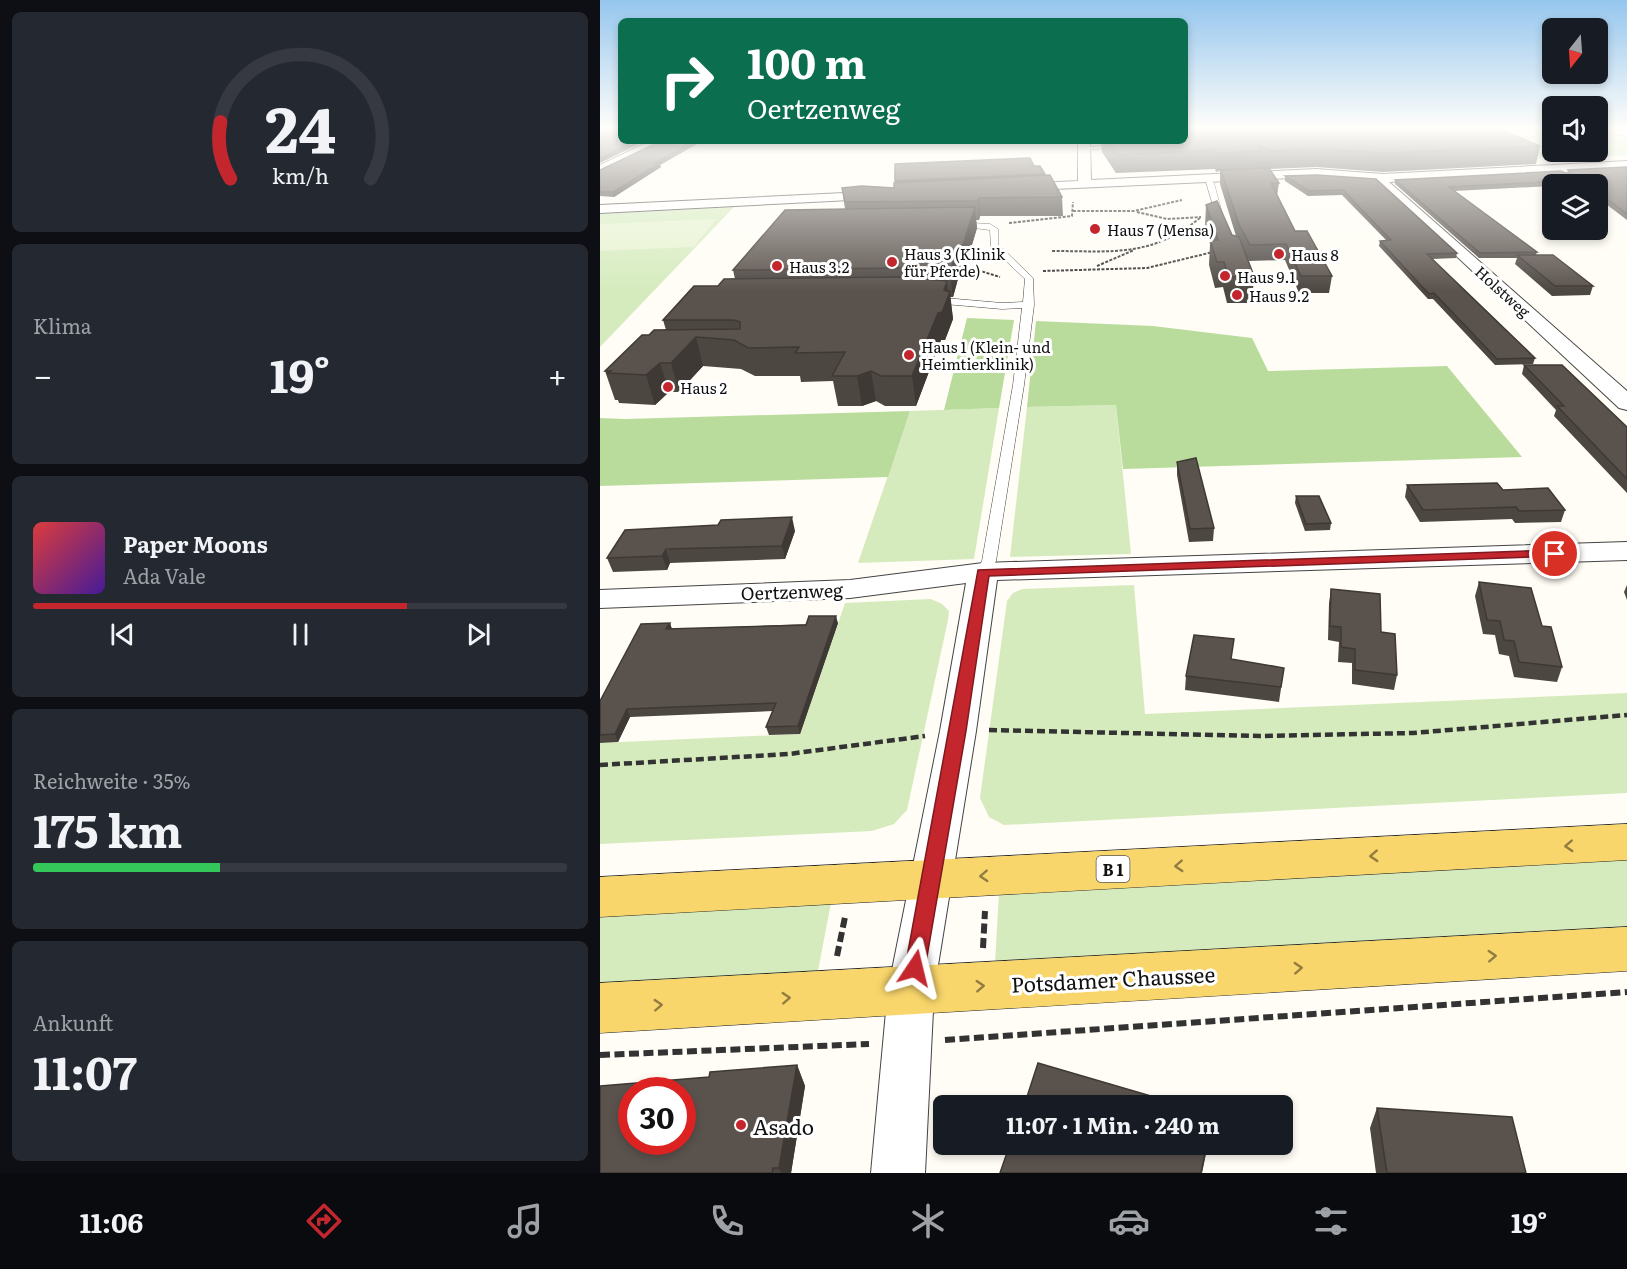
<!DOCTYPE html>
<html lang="de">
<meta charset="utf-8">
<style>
:root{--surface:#171b24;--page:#242831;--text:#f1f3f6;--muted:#9ea1a6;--line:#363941;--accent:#c4262e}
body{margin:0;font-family:Literata,serif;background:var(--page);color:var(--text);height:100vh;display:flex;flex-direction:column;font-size:22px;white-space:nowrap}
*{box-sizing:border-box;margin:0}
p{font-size:20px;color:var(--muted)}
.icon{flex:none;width:33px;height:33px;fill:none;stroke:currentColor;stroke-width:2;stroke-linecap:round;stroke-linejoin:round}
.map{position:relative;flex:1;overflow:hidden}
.panel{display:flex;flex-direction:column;gap:12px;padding:12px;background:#0d0f14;width:600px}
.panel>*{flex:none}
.hud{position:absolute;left:18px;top:18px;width:570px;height:126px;border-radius:9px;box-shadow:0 3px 9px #0003;background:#0b6e4f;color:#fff;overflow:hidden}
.needle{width:39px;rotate:197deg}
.controls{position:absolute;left:942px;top:18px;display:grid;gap:12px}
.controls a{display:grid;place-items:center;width:66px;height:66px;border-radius:9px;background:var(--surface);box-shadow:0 3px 9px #0003;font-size:30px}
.speed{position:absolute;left:18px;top:1077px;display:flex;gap:12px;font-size:30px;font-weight:700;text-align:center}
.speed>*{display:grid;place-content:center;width:78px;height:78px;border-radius:50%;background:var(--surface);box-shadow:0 3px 9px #0003;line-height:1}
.speed .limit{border:9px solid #d22;background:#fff;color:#111}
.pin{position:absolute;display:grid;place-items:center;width:51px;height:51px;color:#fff;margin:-26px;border:3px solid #fff;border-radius:50%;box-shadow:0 2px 6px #0007}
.me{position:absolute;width:66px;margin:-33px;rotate:10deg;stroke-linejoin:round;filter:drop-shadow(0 0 4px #0008)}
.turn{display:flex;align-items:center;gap:21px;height:126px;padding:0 30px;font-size:27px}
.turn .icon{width:78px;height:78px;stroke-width:2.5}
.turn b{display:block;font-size:42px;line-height:51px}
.big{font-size:45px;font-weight:700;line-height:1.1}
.panel .widget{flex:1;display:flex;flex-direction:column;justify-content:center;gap:9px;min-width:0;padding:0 21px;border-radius:9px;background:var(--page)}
.panel .dial{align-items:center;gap:0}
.dial svg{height:156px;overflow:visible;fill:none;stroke:var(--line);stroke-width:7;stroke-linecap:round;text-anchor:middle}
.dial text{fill:var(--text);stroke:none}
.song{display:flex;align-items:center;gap:18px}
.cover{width:72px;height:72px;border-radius:9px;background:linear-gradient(135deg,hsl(0 70% 55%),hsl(260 70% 35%))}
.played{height:6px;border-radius:3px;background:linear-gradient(90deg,var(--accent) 70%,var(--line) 70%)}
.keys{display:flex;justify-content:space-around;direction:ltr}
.heat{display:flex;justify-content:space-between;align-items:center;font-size:33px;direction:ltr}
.charge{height:9px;border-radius:4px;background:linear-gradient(90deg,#34c759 35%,var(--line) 0)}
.trip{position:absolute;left:333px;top:1095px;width:360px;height:60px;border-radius:9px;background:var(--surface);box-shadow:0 3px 9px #0003;font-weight:700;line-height:60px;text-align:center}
.tabs{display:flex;height:96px;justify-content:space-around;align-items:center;background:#090b0e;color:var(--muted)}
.tabs .icon{width:42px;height:42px}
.tabs .selected{color:var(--accent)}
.tabs b{font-size:27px;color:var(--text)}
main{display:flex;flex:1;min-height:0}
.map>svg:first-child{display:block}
.green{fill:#d5ebbd}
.forest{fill:#b9dc9c}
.pitch{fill:#e6f2cf}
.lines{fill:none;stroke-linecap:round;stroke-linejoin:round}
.service-casing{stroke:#444;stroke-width:1}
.minor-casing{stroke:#444;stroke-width:2}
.tertiary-casing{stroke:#444;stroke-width:1}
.primary-casing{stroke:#222;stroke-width:1}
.path-far2{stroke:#333;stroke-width:2;stroke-dasharray:3 1.5;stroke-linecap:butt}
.path-far1{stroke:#333;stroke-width:4.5;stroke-dasharray:8 4;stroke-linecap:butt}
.path{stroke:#333;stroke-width:6;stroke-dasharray:10 4.5;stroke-linecap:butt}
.service{fill:#fff;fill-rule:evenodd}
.minor{fill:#fff;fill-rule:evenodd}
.tertiary{fill:#fff;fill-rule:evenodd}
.primary{fill:#f9d66b;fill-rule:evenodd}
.wall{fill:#4d4742}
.shaded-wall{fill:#3f3936}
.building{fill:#5a524d;stroke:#3f3936;stroke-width:1.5;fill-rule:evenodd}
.oneway{stroke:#917d42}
.route{fill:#c4262e;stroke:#7f191e;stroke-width:1.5}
.poi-dot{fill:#c4262e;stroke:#fff;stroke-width:2}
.labels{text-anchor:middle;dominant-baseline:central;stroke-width:6;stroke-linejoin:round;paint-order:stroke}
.far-poi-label{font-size:15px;fill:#111;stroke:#fff;text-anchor:start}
.far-street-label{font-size:15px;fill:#111;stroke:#fff}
.shield{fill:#fff;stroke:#585858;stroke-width:1.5}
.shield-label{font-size:16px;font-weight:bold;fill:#111}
.street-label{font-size:18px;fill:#111;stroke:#fff}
.near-street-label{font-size:21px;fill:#111;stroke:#fff}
.near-poi-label{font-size:21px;fill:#111;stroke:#fff;text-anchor:start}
</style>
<main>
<section class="panel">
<div class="widget dial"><svg viewBox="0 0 100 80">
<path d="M14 69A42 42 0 1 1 86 69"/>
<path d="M14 69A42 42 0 0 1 9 40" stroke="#c4262e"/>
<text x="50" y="56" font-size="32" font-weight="700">24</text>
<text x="50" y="72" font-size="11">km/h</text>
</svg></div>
<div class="widget"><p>Klima</p>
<div class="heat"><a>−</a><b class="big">19°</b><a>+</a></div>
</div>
<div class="widget">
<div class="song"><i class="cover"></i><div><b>Paper Moons</b><p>Ada Vale</p></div></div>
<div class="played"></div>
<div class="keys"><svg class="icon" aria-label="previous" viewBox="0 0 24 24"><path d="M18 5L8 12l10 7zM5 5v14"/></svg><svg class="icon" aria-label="pause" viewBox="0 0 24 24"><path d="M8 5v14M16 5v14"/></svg><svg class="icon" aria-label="next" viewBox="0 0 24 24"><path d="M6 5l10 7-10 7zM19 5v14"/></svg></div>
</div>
<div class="widget"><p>Reichweite · 35%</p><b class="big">175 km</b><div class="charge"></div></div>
<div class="widget"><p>Ankunft</p><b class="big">11:07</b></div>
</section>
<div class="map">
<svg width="1027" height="1173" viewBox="0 0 1027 1173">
<rect width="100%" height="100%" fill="#fffdf5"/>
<g class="green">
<polygon points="903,127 952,127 952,152 998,152 998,129 1027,134 1027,155 944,159 897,139 937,135 919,128"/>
<polygon points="134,207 0,347 0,214"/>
<polygon points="516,405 531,554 410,557 427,407"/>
<polygon points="399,408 374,559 258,563 310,411"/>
<polygon points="534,585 545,714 1027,693 1027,793 404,825 389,817 380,798 407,601 413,593 422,589"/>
<polygon points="331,599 342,604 349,611 348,620 307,810 294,824 272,831 0,844 0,743 200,734 245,603"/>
<polygon points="1027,859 1027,927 395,963 399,893"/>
<polygon points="231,903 217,976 0,988 0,915"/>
</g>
<g class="forest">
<polygon points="367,318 414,320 399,408 344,410"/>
<polygon points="436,321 553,326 652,338 668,371 847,366 922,457 523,469 516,405 427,407"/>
<polygon points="310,411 288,477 0,486 0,418 25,419"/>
</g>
<polygon class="pitch" points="116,219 94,247 0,251 0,224"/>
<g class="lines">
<defs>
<g id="service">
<polygon points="520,144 522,147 484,150 481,148"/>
<polygon points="605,178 609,178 614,183 625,224 618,222"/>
<polygon points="354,222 390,224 398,229 398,244 433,278 434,305 424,385 396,561 388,575 383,576 376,572 382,561 413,385 422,308 402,309 333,303 328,300 333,297 402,303 423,302 425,279 391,247 390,230 357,226"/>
</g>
<g id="minor">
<polygon points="50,141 65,141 0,174 0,165"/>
<polygon points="478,141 490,141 491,180 716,169 783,174 1027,161 1027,169 789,182 1027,391 1027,410 1019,408 776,181 716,177 411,191 409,188 416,184 478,181"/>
<polygon points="285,191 292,195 290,198 0,213 0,205"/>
<polygon points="1027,542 1027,560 397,580 376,731 334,990 325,1173 271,1173 288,990 340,731 366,583 250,598 0,608 0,590 250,580 383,563"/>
</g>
<polygon id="tertiary" points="998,127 1027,128 1027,136 998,131"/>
<g id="primary">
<polygon points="1027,824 1027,860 0,917 0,877"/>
<polygon points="1027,927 1027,971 0,1033 0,983"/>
</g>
</defs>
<use href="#service" class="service-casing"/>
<use href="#minor" class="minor-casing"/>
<use href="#tertiary" class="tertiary-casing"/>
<use href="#primary" class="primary-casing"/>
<g class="path-far2">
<polyline points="473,211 534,211 582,200"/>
<polyline points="537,212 567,219 601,217"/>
<polyline points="409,223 472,216 473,202"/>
<polyline points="378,251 374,269 400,277"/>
<path d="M452,251c61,0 99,7 149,-34"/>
<polyline points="497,266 534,250"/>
<polyline points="443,271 547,268 613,252"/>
</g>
<g class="path-far1">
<polyline points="389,730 660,736 813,733 1027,715"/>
<polyline points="0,765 189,754 325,736"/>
</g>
<g class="path">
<polyline points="383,948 385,911"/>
<polyline points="237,956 245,917"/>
<polyline points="345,1040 1027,992"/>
<polyline points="0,1055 269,1044"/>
</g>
<use href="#service" class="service"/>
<use href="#minor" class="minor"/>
<use href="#tertiary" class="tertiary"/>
<use href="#primary" class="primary"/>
</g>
<g class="wall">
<polygon points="585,127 895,127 940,146 936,164 783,172 716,167 669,169 679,183 677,196 695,231 732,276 729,293 699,293 685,260 649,261 646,256 654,276 652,303 627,303 623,287 615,288 609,265 610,244 605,227 606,205 632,235 636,236 620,184 620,171 616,172 615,169 516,173 502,152 501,144 497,144 495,141 585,141"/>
<polygon points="61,141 102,141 60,165 61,167 14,197 0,196 0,170"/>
<polygon points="295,164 434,166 445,174 445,175 462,197 463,216 380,216 379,220 376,220 377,228 365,268 361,268 353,297 350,297 353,319 345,340 341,340 316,406 285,406 276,401 262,406 238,406 233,381 201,382 200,376 155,376 141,369 103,366 79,392 69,392 55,405 19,403 18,400 15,400 5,371 49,335 66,330 63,320 118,286 135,279 133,270 245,209 242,188 294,188 295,183"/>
<polygon points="1027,167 1027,220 998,198 998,184 952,184 952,186 854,191 937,252 936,255 993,286 990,295 952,296 915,264 917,258 879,258 795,184 795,180 967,173 968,170"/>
<polygon points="717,175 857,253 856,258 832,259 935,358 933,364 895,365 833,299 828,299 779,246 780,241 786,240 742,195 708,196 685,181 685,176"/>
<polygon points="924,365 1027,427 1027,493 954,416 956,410 922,374"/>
<polygon points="577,462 614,528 613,541 589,542 577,475"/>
<polygon points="807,485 903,490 965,510 961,522 915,523 912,519 820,522 805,497"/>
<polygon points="696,496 731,523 730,530 705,531 695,503"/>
<polygon points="195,531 185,559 70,563 67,570 13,572 7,558"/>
<polygon points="879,582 942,626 962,667 957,682 914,677 909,656 899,654 895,635 883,634 875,596"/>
<polygon points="1027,585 1027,600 1024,592"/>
<polygon points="731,589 781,632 797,675 794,690 752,684 752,663 738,662 739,642 728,640 729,603"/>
<polygon points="70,623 72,629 238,623 200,734 169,735 166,727 173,711 30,717 18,742 0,743 0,701"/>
<polygon points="631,659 684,668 679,702 585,690 586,676"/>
<polygon points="197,1065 205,1086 191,1173 0,1173 109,1077"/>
<polygon points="777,1108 926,1173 776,1173 770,1128"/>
</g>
<g class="shaded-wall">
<polygon points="35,141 45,141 0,163 0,158"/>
<polygon points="94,141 102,141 60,165 61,167 14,197 13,192 55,163"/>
<rect x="497" y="141" width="4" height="3"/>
<polygon points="379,198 380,216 379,220 378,201"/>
<polygon points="375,207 377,228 365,268 363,245"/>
<polygon points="359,245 361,268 353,297 350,272"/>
<polygon points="347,281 348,296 350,292 353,319 345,340 341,340 316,406 312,376"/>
<polygon points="96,337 103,366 79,392 71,363"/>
<polygon points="60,363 69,392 55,405 46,375"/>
<polygon points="271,371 276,401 262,406 257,376"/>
<polygon points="192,517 195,531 185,559 182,546"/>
<polygon points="66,549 70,563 67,570 62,556"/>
<polygon points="236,616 238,623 200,734 198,726"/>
<polygon points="70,623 72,630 66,629"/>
<polygon points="27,709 30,717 18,742 15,734"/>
<polygon points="197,1065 205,1086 191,1173 181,1173 179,1168"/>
<polygon points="607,1144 608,1144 602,1173 601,1173"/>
</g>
<g class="building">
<polygon points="0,127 21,127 21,141 35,141 0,158"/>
<polygon points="595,127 895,127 940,146 786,153 718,149 668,151 657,144 661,151 617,153 616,150 516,155 506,141 585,141 585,131 594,131 596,129"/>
<polygon points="61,141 94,141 55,163 60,163 13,192 0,192 0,170"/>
<polygon points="430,158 434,166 440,166 445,174 295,181 295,164"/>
<polygon points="1027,167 1027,214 998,192 998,184 987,184 981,180 849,187 937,252 880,253 795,180 961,171 979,179 968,170"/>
<polygon points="669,168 679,183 671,183 695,231 707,231 732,276 701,276 686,244 650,245 639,225 621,170"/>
<polygon points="450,175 462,197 379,198 378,201 245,202 242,188 262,186 294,188 294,183"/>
<polygon points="717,175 776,179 857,253 827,254 935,358 897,359 834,293 829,294 780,241 791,240 743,190 709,191 685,176"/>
<polygon points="617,201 632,235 639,237 654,276 629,277 624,262 617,262 610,240 618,240 606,205"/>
<polygon points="375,207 363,245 359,245 350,272 302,268 133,270 185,210"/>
<polygon points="917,255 953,255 993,286 955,286"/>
<polygon points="301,277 347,281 344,290 350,292 342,312 338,313 312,376 281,376 271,371 257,376 232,376 245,352 195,353 199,347 148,348 134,340 96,337 71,363 60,363 46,375 8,373 11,371 5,371 42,335 49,335 54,330 140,329 140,322 134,320 63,320 94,286 118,286 124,279"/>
<polygon points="924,365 962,365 1027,427 1027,479 957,406 964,406"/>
<polygon points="596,458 614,528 590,529 577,462"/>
<polygon points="897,483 903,490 948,488 965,510 919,511 916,507 823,510 807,485"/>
<polygon points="696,496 719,496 731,523 706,524"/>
<polygon points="192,517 182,546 66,549 62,556 7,558 25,530 118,525 121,520"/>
<polygon points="879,582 931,588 942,626 951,627 962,667 919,662 914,641 904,640 900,621 887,620"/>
<polygon points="731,589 780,594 781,632 795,634 797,675 755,670 755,649 741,647 741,627 730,626"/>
<polygon points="209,616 236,616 198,726 166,727 176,703 27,709 15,734 0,735 0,701 41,624 70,623 66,629 206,625"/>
<polygon points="594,635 634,639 631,659 684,668 681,687 586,676"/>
<polygon points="438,1063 585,1106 424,1106"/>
<path d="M197,1065l-18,103h-6l-1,5h-172v-87l109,-9 1,-5zM32,1090h50v52h-50z"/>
<polygon points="777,1108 912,1117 926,1173 787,1173"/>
<polygon points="410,1144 607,1144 601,1173 400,1173"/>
</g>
<defs><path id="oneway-chevron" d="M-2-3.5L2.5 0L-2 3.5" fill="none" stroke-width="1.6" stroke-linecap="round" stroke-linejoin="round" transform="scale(1.5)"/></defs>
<g class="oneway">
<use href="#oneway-chevron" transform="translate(969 846) rotate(177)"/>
<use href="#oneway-chevron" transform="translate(774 856) rotate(177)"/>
<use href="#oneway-chevron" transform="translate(579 866) rotate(177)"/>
<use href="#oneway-chevron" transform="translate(384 876) rotate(177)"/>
<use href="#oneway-chevron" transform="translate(892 956) rotate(-3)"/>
<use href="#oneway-chevron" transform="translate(698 968) rotate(-3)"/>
<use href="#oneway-chevron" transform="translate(380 986) rotate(-3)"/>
<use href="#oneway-chevron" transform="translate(186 998) rotate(-3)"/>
<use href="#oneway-chevron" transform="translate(58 1005) rotate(-3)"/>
</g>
<linearGradient id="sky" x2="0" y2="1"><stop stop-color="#95c6ee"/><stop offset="0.44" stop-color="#fffefa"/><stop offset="1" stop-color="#fffefa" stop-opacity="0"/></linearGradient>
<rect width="1027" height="291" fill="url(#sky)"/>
<polygon class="route" points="955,550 960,551 962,554 960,556 389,576 366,731 325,968 322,975 315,978 308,975 305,968 378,570"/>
<g class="poi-dot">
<circle cx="495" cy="229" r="6"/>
<circle cx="679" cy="254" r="6"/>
<circle cx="292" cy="262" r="6"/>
<circle cx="177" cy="266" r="6"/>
<circle cx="625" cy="276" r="6"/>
<circle cx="637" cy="295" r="6"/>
<circle cx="309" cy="355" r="6"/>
<circle cx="68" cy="387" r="6"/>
<circle cx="141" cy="1125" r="6"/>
</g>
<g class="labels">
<g class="far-poi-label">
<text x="507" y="229">Haus 7 (Mensa)</text>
<text x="304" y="253">Haus 3 (Klinik<tspan x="304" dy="17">für Pferde)</tspan></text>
<text x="691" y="254">Haus 8</text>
<text x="189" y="266">Haus 3.2</text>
<text x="637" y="276">Haus 9.1</text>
<text x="649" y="295">Haus 9.2</text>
<text x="321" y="346">Haus 1 (Klein- und<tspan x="321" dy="17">Heimtierklinik)</tspan></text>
<text x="80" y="387">Haus 2</text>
</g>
<g class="far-street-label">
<text transform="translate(903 291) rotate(42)">Holstweg</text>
</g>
<rect class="shield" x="496.5" y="856" width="33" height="26" rx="4.5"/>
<g class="shield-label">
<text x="513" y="869">B 1</text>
</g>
<g class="street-label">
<text transform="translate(192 591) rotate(-2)">Oertzenweg</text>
</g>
<g class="near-street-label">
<text transform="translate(513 978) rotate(-3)">Potsdamer Chaussee</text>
</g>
<g class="near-poi-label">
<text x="153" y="1125">Asado</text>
</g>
</g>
</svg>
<div class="controls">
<a><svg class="needle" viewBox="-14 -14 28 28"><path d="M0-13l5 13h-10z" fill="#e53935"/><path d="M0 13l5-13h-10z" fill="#9ea1a6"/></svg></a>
<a><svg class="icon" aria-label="sound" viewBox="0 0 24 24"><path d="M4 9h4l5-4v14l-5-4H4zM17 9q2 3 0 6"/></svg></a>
<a><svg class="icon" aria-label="layers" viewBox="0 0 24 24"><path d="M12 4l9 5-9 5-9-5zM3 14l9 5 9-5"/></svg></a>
</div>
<div class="speed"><div class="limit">30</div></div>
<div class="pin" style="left:955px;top:554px;background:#d93025"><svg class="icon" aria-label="arrive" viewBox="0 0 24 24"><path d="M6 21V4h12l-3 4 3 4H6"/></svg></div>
<svg class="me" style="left:315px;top:968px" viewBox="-20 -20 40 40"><path d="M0-17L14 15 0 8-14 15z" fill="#c4262e" stroke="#fff" stroke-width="4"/></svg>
<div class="trip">11:07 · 1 Min. · 240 m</div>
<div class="hud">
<div class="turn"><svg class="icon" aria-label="right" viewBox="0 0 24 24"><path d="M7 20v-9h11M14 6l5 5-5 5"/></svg><div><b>100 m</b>Oertzenweg</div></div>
</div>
</div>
</main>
<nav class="tabs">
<b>11:06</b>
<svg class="icon selected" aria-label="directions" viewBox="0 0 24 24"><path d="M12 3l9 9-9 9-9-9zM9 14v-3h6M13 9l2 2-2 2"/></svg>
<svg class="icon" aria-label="music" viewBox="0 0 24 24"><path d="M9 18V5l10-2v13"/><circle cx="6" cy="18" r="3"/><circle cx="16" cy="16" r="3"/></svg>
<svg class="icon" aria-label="phone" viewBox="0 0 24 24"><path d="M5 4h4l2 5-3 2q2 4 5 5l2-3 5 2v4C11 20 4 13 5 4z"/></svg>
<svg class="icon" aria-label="climate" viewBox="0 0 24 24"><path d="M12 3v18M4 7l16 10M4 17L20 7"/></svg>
<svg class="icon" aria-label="car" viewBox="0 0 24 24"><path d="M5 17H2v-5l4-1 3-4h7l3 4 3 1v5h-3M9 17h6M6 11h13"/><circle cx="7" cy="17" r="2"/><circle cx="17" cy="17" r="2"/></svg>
<svg class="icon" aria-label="filters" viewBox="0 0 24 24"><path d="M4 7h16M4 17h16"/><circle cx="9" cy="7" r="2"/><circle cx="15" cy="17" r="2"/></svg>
<b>19°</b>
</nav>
